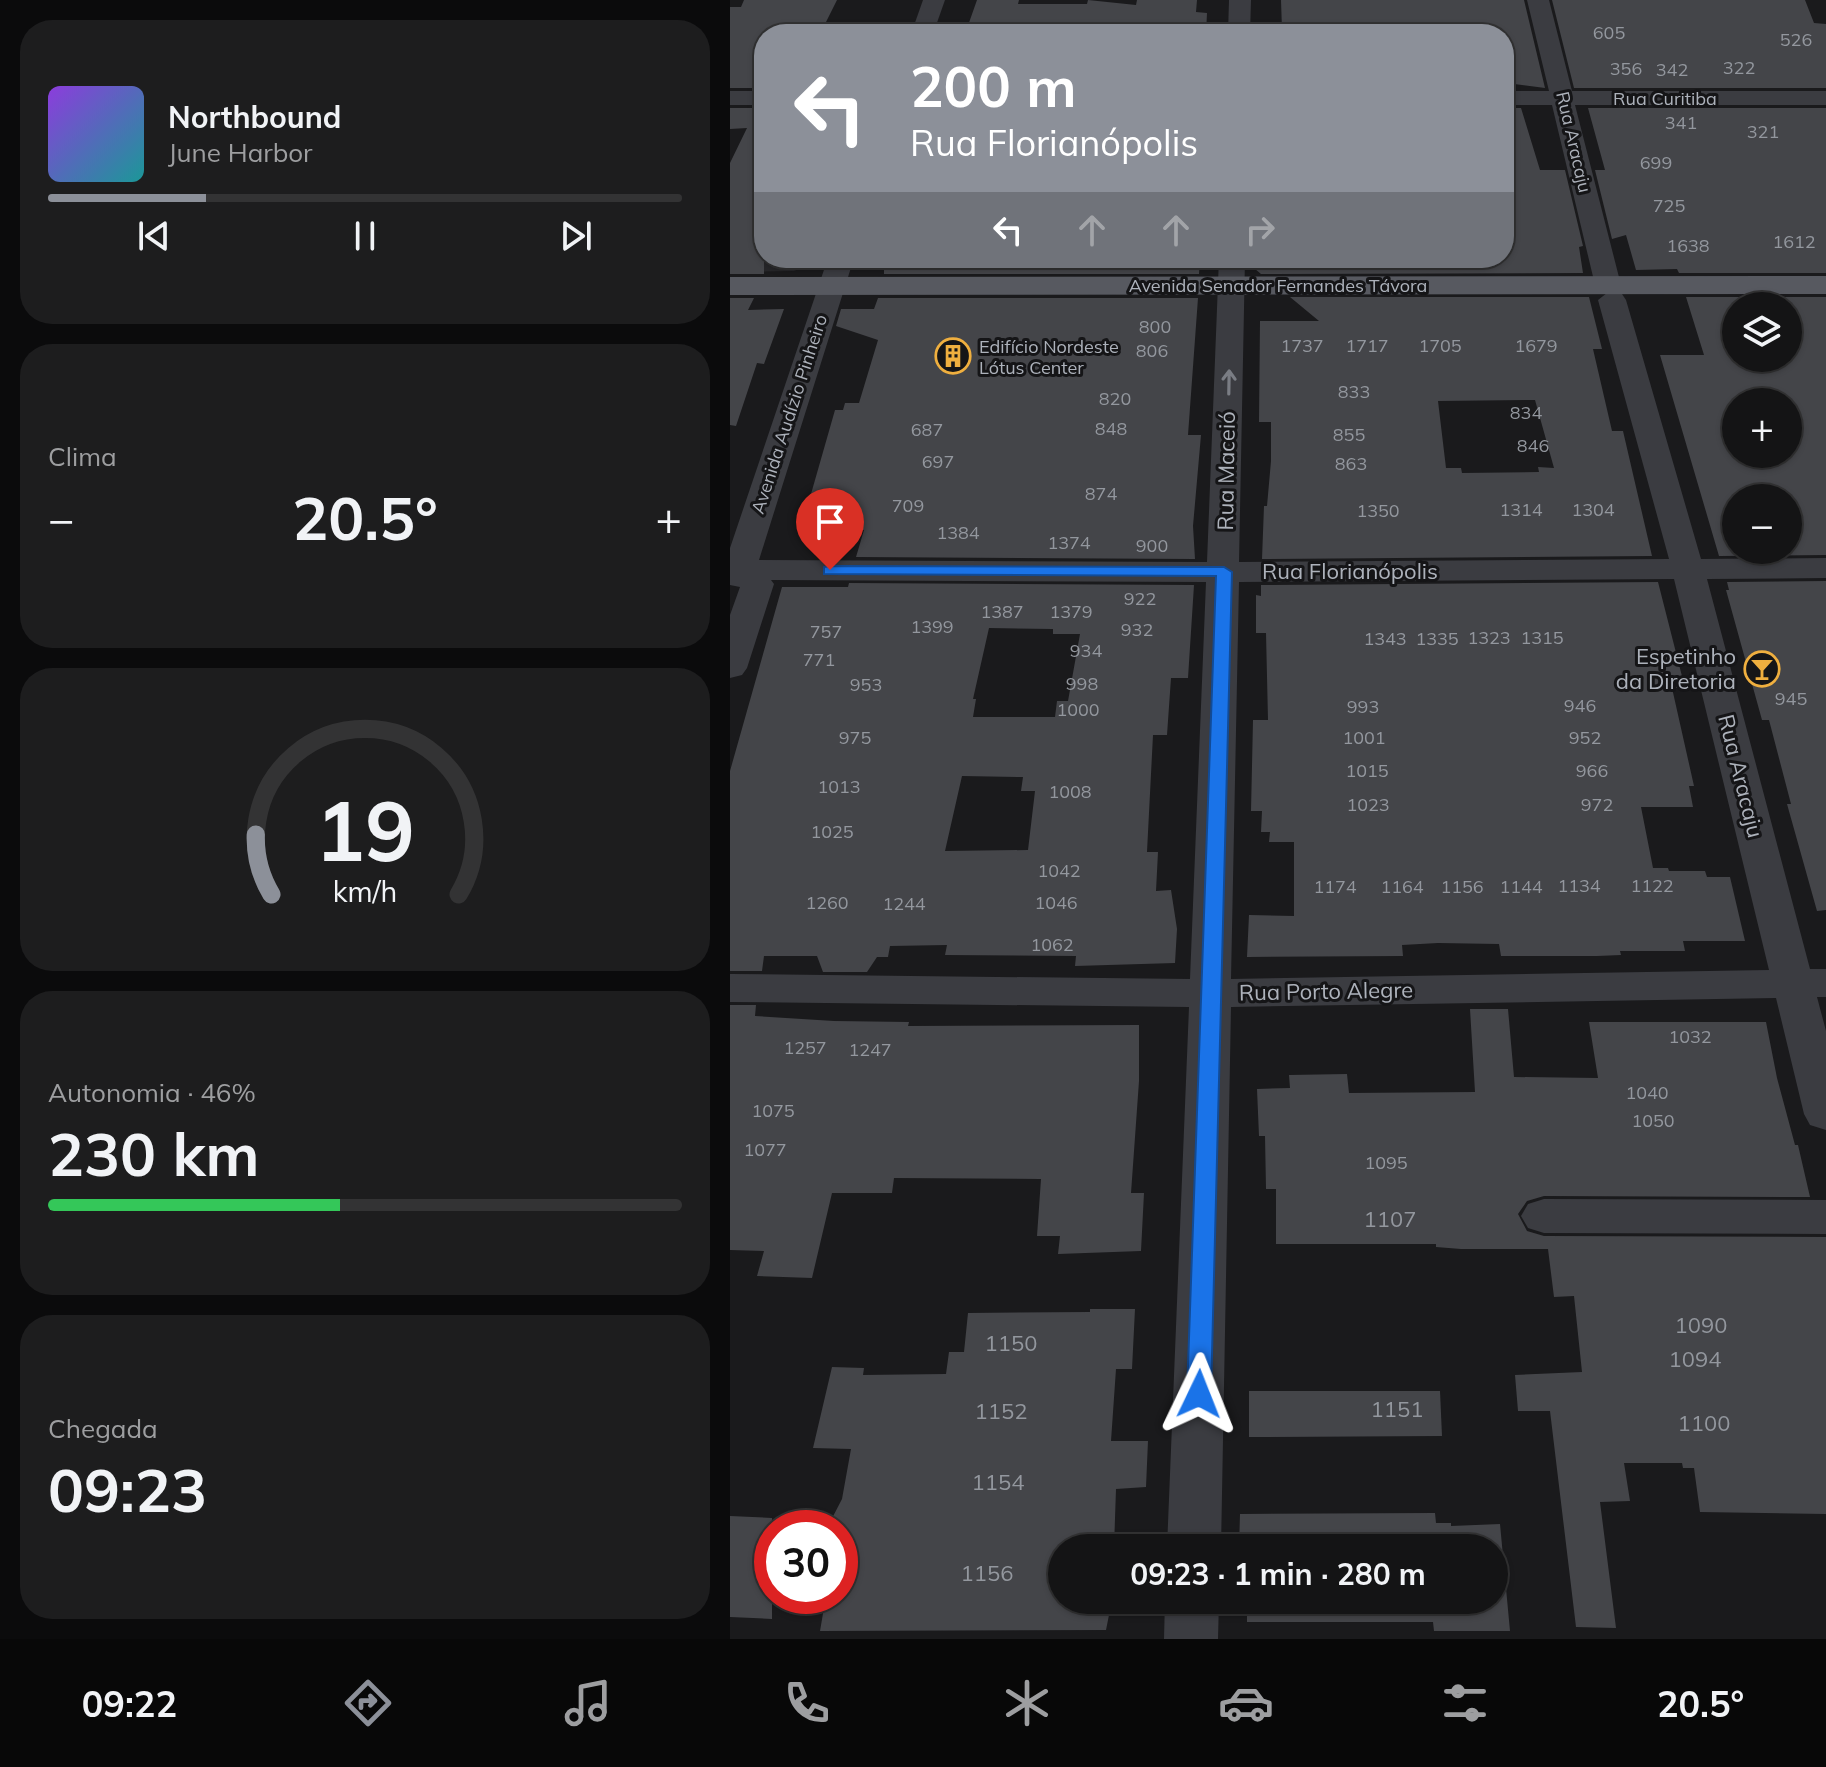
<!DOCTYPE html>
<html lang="pt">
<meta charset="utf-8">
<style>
:root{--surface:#141415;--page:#1d1d1e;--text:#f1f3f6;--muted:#9d9ea0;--line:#333334;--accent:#8c9099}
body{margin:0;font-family:Mulish,sans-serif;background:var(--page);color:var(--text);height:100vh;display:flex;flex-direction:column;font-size:30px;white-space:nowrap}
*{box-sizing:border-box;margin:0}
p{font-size:26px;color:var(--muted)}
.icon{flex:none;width:44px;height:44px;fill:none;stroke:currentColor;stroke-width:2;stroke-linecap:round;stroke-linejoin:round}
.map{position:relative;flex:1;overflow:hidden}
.panel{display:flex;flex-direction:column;gap:20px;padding:20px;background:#0b0b0c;width:730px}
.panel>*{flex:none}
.top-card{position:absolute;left:24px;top:24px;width:760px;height:244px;border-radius:32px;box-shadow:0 2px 6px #0004,0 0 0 2px var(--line);background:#8c9099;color:#fff;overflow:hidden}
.tools{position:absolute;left:992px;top:292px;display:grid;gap:16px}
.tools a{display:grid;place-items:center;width:80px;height:80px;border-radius:50%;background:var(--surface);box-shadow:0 2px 6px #0004,0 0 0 2px var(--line);font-size:40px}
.speed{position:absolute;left:24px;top:1510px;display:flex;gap:16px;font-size:40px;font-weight:700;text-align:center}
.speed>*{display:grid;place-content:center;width:104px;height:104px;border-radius:50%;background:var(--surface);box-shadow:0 2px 6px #0004,0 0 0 2px var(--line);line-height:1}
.speed .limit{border:12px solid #d22;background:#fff;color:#111}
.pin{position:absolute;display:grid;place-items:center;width:68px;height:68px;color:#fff;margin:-82px -34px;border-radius:50% 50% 50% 0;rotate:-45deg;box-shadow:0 0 8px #0007}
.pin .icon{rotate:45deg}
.me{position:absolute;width:88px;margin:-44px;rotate:2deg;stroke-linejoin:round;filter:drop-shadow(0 0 6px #0008)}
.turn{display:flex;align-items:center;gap:28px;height:168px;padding:0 24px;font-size:36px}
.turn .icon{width:104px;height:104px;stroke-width:2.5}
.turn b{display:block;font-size:56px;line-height:68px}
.lanes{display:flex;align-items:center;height:76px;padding:0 24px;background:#0003;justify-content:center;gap:40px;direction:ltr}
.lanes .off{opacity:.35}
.big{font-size:60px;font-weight:700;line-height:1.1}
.panel .card{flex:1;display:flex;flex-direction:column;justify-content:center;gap:12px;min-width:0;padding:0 28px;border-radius:32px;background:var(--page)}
.panel .dial{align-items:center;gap:0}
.dial svg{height:208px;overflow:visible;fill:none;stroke:var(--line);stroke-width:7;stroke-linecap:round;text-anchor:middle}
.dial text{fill:var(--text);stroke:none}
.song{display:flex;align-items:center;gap:24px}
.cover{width:96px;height:96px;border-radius:12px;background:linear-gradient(135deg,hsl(270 70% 55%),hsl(180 70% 35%))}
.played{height:8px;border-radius:4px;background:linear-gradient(90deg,var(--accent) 25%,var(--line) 25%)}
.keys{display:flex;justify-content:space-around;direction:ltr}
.heat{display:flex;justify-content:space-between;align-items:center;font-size:44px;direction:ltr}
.charge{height:12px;border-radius:6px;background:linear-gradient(90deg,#34c759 46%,var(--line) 0)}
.trip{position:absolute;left:318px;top:1534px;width:460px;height:80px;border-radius:40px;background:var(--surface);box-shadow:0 2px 6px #0004,0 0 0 2px var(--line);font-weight:700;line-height:80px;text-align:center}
.dock{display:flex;height:128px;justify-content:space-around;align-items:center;background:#080808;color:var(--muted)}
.dock .icon{width:56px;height:56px}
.dock .current{color:var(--accent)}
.dock b{font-size:36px;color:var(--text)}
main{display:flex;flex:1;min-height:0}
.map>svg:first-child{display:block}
.built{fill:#262629}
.building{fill:#444549;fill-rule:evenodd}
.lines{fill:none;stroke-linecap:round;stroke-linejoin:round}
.street{fill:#3b3c41;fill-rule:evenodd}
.primary{fill:#575960;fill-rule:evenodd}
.oneway{stroke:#7a7d84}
.route{fill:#1a73e8;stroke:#114b97;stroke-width:2}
.labels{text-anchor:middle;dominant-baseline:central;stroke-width:6;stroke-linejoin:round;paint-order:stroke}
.number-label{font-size:18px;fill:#93979e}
.far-street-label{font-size:18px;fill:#adb2bb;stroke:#151517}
.far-poi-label{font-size:18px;fill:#adb2bb;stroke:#151517;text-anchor:start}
.street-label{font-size:22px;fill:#adb2bb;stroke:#151517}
.poi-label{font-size:22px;fill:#adb2bb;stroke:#151517;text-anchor:end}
.near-number-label{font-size:22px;fill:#93979e}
</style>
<main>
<section class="panel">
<div class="card">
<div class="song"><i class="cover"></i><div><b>Northbound</b><p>June Harbor</p></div></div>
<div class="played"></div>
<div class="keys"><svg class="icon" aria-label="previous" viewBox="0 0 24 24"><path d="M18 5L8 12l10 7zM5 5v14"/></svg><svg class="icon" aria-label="pause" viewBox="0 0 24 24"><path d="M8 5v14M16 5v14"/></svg><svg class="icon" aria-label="next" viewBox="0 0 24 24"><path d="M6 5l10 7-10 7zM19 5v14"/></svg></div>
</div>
<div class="card"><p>Clima</p>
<div class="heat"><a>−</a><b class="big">20.5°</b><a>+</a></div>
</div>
<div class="card dial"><svg viewBox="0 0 100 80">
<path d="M14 69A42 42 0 1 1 86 69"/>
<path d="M14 69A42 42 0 0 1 8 46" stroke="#8c9099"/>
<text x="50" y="56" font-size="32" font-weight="700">19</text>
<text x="50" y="72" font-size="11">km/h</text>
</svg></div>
<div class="card"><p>Autonomia · 46%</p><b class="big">230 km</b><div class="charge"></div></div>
<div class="card"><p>Chegada</p><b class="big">09:23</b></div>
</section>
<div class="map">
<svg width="1096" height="1639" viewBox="0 0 1096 1639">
<rect width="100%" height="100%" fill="#1a1a1c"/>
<polygon class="built" points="0,184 34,258 82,258 79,265 64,271 0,272"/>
<g class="building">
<polygon points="14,0 107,0 90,34 34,34 34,88 0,88 0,7 11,7"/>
<polygon points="247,0 289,0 288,4 357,4 358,0 406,5 407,0 467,0 466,12 477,13 476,34 235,34"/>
<polygon points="551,0 794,0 815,88 784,84 785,88 774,88 774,34 552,30"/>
<polygon points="822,0 1075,0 1084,23 1096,24 1096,88 844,88"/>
<polygon points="0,108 34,108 34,274 0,274 0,163 17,128 0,129"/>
<polygon points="774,108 791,108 810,170 835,170 853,246 849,247 853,273 531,274 518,263 518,258 774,258"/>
<polygon points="858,108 1096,108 1096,273 949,273 947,269 906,270 896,235 882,239 865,170 875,170"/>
<polygon points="154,258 470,258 469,274 154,274"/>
<path d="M560,297h299l13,52h-9l19,82h11l29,125 -390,3 2,-53h3l4,-45v-39h-12l1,-101h59zM805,400l19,68 -16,-1 1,5 -77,1 -1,-5h-15l-8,-67z"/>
<path d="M956,297h140v258l-107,1 -59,-201h44zM1006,306h52v52h-52zM1006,402h52v52h-52zM1006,498h52v52h-52z"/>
<polygon points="0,298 24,298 18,310 54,309 34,364 27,363 6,426 0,425"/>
<polygon points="148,298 468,298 458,435 471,435 463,526 465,559 126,557 134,530 71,529 105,410 113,410 115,403 129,403 148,340 106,326 111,309 144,309"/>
<polygon points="1096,581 1096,910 1087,911 1057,804 1061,804 1039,720 1032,720 996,590 999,590 997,582"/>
<polygon points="928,582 955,688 942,688 964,786 959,786 963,807 911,807 923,868 938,868 939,871 975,871 977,877 1000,877 1015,941 953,941 955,951 890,951 891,955 867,956 771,956 769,944 708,943 672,945 673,956 517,957 519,915 564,916 564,842 539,842 540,832 531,832 532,811 521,811 523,720 538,720 536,633 526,633 526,595 531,596 531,585"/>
<path d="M119,583l345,2 -6,93h-17l-4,57h-14l-6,117h11l-2,39 15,-1 6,39 -2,34 -100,3 1,-10 -131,-1 2,-10 -57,1 -2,11h-11l-10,15h-44l-6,-16h-53l-2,15h-32v-200l52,-184h66zM259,628l64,1v5h27l-12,67h-11l-2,16h-82l3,-18h-3zM232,776l61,1 -2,14h14l-7,59 -83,1z"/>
<polygon points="0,1005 26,1005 25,1016 104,1021 179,1022 178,1026 409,1025 409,1081 401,1193 414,1193 411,1251 328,1254 330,1236 307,1236 311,1179 164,1178 162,1193 102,1193 82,1278 27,1276 34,1251 0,1250"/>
<polygon points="740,1009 778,1009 784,1077 868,1078 859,1022 1036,1022 1047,1078 1065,1145 1068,1145 1080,1197 814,1196 797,1201 788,1214 797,1231 814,1236 1096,1237 1096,1514 970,1512 964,1468 953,1468 952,1463 894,1463 900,1501 870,1502 886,1628 846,1627 820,1411 788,1411 785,1375 852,1372 844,1296 824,1297 818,1249 731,1249 706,1247 706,1244 546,1244 546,1189 536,1189 535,1136 529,1136 527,1089 560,1088 559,1075 617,1074 619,1093 745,1092"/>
<polygon points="360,1309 405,1309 402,1369 386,1369 381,1441 418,1441 416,1487 386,1489 384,1548 332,1548 332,1600 382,1600 376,1630 90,1631 96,1596 110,1596 110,1528 97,1528 112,1499 121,1449 83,1448 102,1367 134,1368 133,1375 216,1374 219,1352 234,1352 238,1313 360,1312"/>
<polygon points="519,1391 710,1391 712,1436 519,1437"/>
<polygon points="705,1513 706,1523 721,1523 721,1526 770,1524 780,1631 704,1631 703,1622 517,1622 517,1600 764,1600 764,1548 509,1548 510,1514"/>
<polygon points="0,1516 42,1518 42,1619 0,1617"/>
</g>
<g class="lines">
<g class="street">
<polygon points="193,0 215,0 203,34 181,34"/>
<polygon points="499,0 521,0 520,34 498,34"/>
<path d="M797,0h22l23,91h254v14h-251l46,180 -8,7 9,2 4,6 75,259 125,-1v20l-119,1 103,390h16v28h-9l9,34v99l-16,-5 -6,-11 -28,-116 -545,9 -10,541h-54l22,-541 -459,-5v-28l460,5 16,-397 -435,-2 3,4 -27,84 -5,7 -12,3v-63l10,-28 -10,-2v-37l98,-290h26l-95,302 448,2 12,-304h26l-6,304 430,-3 -71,-259 9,-7 -9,-2 -3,-6 -43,-180h-48v-14h45zM944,579l95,391 -538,9 8,-397z"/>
<rect x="0" y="91" width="34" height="14"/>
<polygon points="814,1199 1096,1200 1096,1234 814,1233 798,1228 791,1216 798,1204"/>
<polygon points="435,1600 489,1600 488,1639 434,1639"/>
</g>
<polygon class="primary" points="1096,276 1096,294 0,295 0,277"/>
</g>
<defs><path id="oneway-shaft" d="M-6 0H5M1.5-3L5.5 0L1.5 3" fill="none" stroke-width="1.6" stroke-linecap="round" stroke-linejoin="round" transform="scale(2)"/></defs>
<use class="oneway" href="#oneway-shaft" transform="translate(499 382) rotate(-89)"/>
<polygon class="route" points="100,566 494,567 502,572 481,1394 478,1401 469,1403 461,1401 457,1394 486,576 94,574 94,567"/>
<defs>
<symbol id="building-ring" viewBox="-11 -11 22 22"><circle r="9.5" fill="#151517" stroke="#efaf3f" stroke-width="1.5"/><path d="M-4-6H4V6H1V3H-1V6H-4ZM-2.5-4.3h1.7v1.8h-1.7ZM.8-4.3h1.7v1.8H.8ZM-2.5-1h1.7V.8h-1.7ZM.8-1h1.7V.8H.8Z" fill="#efaf3f"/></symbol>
<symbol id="bar-ring" viewBox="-11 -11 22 22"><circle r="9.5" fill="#151517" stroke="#efaf3f" stroke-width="1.5"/><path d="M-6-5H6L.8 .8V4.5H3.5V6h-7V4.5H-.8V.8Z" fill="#efaf3f"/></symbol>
</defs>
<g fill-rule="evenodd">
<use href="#building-ring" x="203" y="336" width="40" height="40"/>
<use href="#bar-ring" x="1012" y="649" width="40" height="40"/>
</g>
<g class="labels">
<g class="number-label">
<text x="879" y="32">605</text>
<text x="1066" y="39">526</text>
<text x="1009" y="67">322</text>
<text x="896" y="68">356</text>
<text x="942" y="69">342</text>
<text x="951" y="122">341</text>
<text x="1033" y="131">321</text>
<text x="926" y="162">699</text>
<text x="939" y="205">725</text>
<text x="1064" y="241">1612</text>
<text x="958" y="245">1638</text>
<text x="425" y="326">800</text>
<text x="572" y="345">1737</text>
<text x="637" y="345">1717</text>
<text x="710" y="345">1705</text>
<text x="806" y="345">1679</text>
<text x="422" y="350">806</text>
<text x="624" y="391">833</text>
<text x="385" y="398">820</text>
<text x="796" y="412">834</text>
<text x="381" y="428">848</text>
<text x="197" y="429">687</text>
<text x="619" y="434">855</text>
<text x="803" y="445">846</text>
<text x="208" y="461">697</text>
<text x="621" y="463">863</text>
<text x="371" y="493">874</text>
<text x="178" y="505">709</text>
<text x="791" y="509">1314</text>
<text x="863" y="509">1304</text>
<text x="648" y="510">1350</text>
<text x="228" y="532">1384</text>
<text x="339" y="542">1374</text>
<text x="422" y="545">900</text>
<text x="410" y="598">922</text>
<text x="272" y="611">1387</text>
<text x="341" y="611">1379</text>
<text x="202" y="626">1399</text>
<text x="407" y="629">932</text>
<text x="96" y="631">757</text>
<text x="759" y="637">1323</text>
<text x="812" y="637">1315</text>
<text x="655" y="638">1343</text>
<text x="707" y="638">1335</text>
<text x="356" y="650">934</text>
<text x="89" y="659">771</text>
<text x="352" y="683">998</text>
<text x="136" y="684">953</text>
<text x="1061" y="698">945</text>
<text x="850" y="705">946</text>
<text x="633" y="706">993</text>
<text x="348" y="709">1000</text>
<text x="125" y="737">975</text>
<text x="634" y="737">1001</text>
<text x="855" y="737">952</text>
<text x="637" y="770">1015</text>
<text x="862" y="770">966</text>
<text x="109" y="786">1013</text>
<text x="340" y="791">1008</text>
<text x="638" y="804">1023</text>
<text x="867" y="804">972</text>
<text x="102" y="831">1025</text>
<text x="329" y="870">1042</text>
<text x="849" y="885">1134</text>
<text x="922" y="885">1122</text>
<text x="605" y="886">1174</text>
<text x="672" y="886">1164</text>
<text x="732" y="886">1156</text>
<text x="791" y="886">1144</text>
<text x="97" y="902">1260</text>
<text x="326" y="902">1046</text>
<text x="174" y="903">1244</text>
<text x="322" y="944">1062</text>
<text x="960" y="1036">1032</text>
<text x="75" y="1047">1257</text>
<text x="140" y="1049">1247</text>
<text x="917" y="1092">1040</text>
<text x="43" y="1110">1075</text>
<text x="923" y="1120">1050</text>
<text x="35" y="1149">1077</text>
<text x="656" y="1162">1095</text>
</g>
<g class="far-street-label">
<text x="935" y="98">Rua Curitiba</text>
<text transform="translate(844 142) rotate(77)">Rua Aracaju</text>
<text x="548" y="285">Avenida Senador Fernandes Távora</text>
<text transform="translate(59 414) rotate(-72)">Avenida Audízio Pinheiro</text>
</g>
<g class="far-poi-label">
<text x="249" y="346">Edifício Nordeste<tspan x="249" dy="21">Lótus Center</tspan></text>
</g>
<g class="street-label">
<text transform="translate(496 471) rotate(-89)">Rua Maceió</text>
<text x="620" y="571">Rua Florianópolis</text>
<text transform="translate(1011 776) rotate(76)">Rua Aracaju</text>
<text transform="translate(596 991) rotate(-1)">Rua Porto Alegre</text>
</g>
<g class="poi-label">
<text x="1006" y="656">Espetinho<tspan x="1006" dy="25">da Diretoria</tspan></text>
</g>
<g class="near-number-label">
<text x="660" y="1219">1107</text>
<text x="971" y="1325">1090</text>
<text x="281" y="1343">1150</text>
<text x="965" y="1359">1094</text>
<text x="667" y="1409">1151</text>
<text x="271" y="1411">1152</text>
<text x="974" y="1423">1100</text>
<text x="268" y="1482">1154</text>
<text x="257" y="1573">1156</text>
</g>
</g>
</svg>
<div class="tools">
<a><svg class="icon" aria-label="layers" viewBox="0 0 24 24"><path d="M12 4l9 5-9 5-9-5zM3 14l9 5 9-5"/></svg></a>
<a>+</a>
<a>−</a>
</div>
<div class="speed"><div class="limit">30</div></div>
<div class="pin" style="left:100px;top:570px;background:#d93025"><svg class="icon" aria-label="arrive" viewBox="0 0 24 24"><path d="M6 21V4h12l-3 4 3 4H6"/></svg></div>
<svg class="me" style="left:469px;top:1394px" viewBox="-20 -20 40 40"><path d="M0-17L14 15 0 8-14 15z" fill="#1a73e8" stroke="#fff" stroke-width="4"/></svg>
<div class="trip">09:23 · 1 min · 280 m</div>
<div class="top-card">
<div class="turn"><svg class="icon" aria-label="left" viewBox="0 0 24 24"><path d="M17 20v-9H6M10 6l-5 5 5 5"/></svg><div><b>200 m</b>Rua Florianópolis</div></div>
<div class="lanes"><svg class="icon" aria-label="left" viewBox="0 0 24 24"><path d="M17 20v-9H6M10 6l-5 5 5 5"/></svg><svg class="icon off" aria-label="ahead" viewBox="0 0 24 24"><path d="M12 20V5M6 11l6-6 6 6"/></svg><svg class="icon off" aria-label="ahead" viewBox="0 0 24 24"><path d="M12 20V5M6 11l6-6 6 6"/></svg><svg class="icon off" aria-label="right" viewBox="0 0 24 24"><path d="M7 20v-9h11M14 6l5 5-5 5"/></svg></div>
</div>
</div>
</main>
<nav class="dock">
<b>09:22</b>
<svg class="icon current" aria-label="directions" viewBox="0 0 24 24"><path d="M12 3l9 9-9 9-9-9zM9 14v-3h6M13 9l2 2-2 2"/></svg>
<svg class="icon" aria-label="music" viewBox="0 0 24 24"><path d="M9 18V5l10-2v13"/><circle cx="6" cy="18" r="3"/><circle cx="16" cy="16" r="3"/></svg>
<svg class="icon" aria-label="phone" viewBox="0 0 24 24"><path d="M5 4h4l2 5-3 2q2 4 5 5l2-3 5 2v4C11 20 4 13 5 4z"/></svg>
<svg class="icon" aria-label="climate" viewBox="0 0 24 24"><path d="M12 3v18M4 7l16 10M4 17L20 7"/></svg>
<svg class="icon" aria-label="car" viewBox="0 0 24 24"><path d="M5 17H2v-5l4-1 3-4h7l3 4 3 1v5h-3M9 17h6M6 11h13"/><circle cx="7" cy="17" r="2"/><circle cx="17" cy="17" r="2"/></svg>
<svg class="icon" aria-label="filters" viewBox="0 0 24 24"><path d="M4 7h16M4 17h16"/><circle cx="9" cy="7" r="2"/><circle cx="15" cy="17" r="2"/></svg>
<b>20.5°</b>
</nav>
